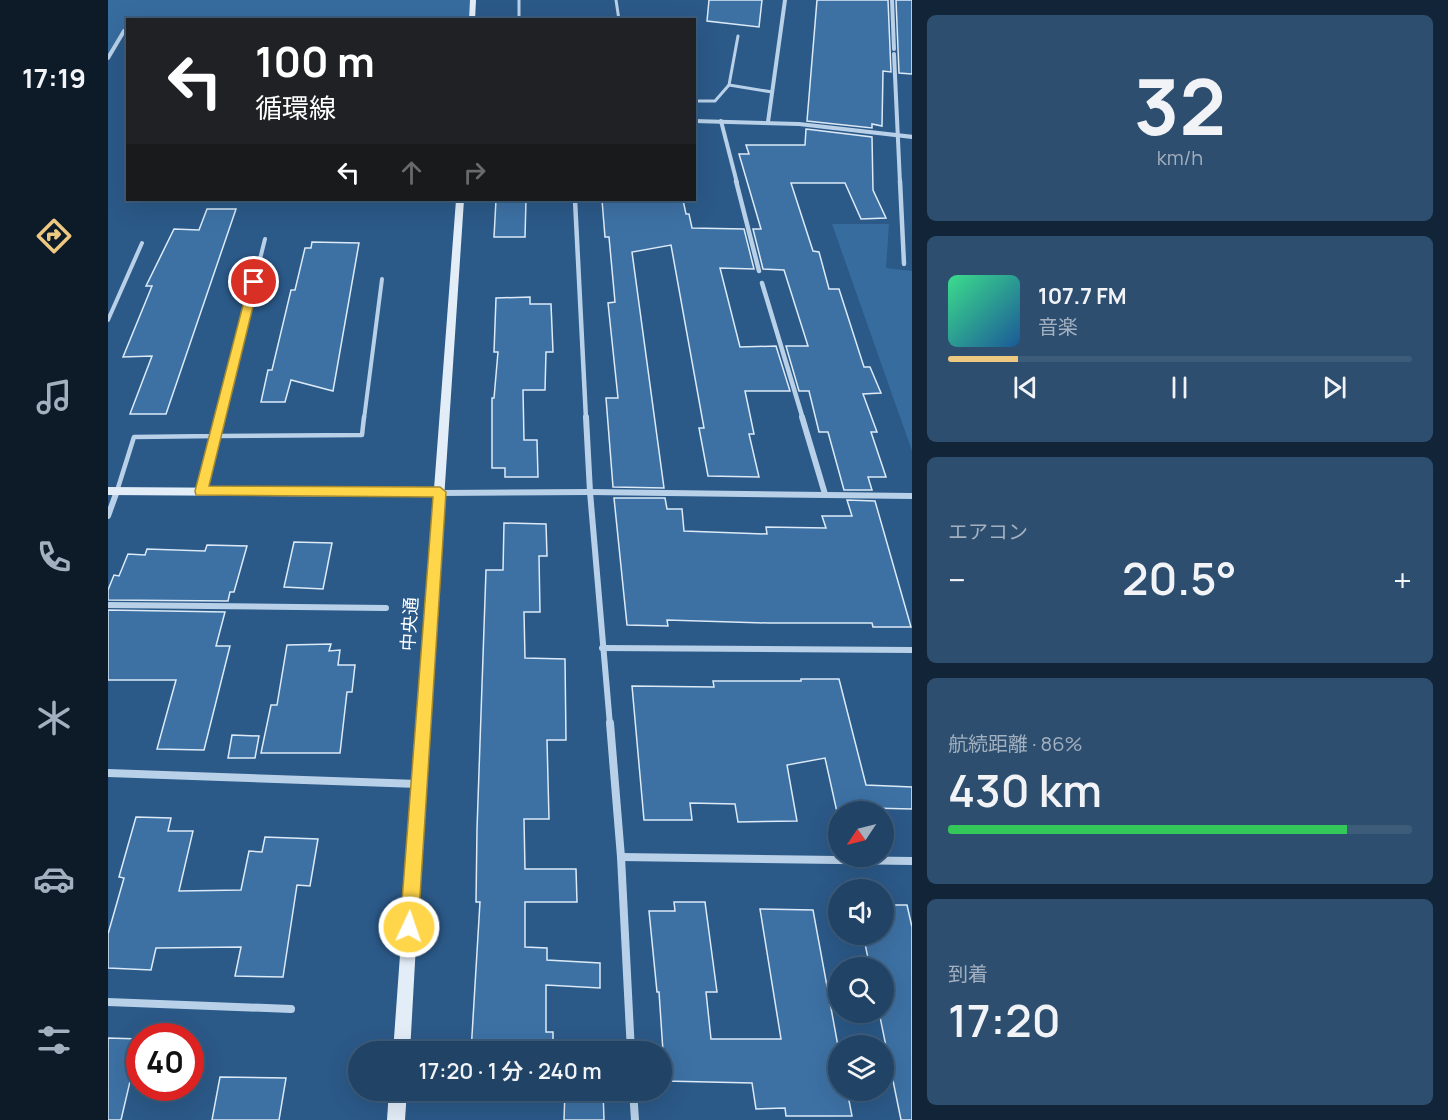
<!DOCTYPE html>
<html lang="ja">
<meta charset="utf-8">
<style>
:root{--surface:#204366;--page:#2d4e6f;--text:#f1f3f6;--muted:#a2b0bf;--line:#3d5c7a;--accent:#edc881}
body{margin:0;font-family:Manrope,"Noto Sans JP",sans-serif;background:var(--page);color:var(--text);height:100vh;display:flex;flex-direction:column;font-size:22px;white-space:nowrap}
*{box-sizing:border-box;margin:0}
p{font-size:20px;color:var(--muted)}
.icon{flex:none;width:33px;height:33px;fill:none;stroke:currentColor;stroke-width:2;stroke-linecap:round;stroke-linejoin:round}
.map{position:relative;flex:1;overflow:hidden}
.details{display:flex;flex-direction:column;gap:15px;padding:15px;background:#122538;width:536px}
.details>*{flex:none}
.guide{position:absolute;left:18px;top:18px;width:570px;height:183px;border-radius:0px;box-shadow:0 6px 24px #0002,0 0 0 2px var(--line);background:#202124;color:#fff;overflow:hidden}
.needle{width:39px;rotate:235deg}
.tools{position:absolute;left:720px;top:801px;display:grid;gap:12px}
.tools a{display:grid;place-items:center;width:66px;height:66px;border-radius:50%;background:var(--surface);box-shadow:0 6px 24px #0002,0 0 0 2px var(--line);font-size:30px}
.speed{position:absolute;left:18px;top:1023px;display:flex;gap:12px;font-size:30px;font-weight:700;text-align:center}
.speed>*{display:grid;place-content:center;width:78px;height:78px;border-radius:50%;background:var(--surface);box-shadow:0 6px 24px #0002,0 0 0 2px var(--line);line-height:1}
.speed .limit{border:9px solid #d22;background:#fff;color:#111}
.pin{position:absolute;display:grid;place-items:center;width:51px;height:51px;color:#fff;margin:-26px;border:3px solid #fff;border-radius:50%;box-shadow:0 2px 6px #0007}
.me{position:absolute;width:66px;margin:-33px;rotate:3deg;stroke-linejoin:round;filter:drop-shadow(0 0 4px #0008)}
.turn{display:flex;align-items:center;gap:21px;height:126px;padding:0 30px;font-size:27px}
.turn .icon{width:78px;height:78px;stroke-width:2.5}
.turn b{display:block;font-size:42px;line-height:51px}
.lanes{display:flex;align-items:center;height:57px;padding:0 30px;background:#0003;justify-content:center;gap:30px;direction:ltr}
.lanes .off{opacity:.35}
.big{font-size:45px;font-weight:600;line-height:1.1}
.details .widget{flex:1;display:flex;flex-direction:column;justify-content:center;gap:9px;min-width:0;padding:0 21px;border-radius:9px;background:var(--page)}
.details .dial{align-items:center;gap:0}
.dial b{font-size:78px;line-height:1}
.song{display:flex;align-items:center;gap:18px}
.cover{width:72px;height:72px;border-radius:9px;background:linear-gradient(135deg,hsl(150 70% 55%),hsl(210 70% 35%))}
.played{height:6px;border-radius:3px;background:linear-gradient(90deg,var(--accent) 15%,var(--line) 15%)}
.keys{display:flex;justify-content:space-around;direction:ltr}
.heat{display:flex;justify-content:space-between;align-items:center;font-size:33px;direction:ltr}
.charge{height:9px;border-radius:4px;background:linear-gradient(90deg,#34c759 86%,var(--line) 0)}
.trip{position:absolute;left:240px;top:1041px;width:324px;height:60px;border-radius:30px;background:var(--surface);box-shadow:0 6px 24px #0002,0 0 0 2px var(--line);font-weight:600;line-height:60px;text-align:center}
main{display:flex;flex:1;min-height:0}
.menu{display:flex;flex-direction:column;width:108px;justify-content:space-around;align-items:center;background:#0d1b29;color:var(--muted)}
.menu .icon{width:42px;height:42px}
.menu .current{color:var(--accent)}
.menu b{font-size:27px;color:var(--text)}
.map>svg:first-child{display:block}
.green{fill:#376c9f}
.building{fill:#3d71a4;stroke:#dceaf7;stroke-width:1.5}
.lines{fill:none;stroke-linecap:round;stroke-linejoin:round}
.lane-far2{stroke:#b9d1e8;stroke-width:3}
.lane-far1{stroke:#b9d1e8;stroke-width:4}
.lane{stroke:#b9d1e8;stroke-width:4.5}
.street-far3{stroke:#b9d1e8;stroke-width:4}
.street-far2{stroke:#b9d1e8;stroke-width:4.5}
.street-far1{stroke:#b9d1e8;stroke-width:6}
.street{stroke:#b9d1e8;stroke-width:8}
.secondary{fill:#e2edf8;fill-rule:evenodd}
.route{fill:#ffd54a;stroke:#a68a30;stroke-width:1.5}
.labels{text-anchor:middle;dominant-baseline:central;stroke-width:6;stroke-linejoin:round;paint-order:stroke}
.street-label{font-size:18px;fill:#fff;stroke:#2b5988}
</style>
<main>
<nav class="menu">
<b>17:19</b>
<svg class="icon current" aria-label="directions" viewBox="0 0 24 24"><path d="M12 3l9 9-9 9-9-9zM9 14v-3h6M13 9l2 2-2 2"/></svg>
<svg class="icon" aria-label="music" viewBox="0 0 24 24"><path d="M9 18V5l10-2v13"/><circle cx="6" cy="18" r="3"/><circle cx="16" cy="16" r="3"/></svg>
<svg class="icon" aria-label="phone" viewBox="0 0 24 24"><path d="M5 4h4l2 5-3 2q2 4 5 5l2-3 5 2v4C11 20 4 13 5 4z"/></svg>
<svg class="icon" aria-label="climate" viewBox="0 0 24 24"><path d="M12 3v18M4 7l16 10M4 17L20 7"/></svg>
<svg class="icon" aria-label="car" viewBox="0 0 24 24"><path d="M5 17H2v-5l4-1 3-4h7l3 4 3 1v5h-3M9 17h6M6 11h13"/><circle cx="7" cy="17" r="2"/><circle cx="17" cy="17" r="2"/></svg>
<svg class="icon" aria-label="filters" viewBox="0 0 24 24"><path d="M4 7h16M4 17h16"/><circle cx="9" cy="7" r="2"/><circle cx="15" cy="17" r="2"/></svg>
</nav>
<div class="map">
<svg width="805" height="1120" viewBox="0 0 805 1120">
<rect width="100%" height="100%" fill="#2b5988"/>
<g class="green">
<polygon points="0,0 365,0 364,18 20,20 19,30 16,31 0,58"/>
<polygon points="724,224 781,224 778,268 804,271 804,451"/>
</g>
<g class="building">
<polygon points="601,0 654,0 651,27 599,21"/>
<polygon points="709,0 780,0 783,72 775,71 774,126 764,124 764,128 699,121"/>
<polygon points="788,0 804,0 804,74 791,73"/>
<polygon points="698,129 764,137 765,190 778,218 753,219 737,183 683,183 705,251 711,252 721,289 731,289 756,367 762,367 773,393 755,394 769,432 763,432 778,477 760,477 764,490 736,490 720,432 711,432 701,391 691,391 678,346 700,346 676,270 655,269 645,229 653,229 631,154 641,154 638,145 697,145"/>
<polygon points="388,200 418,200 417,237 386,237"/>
<polygon points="494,200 575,200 578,214 581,214 584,228 636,229 646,269 612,268 632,347 668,346 682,391 637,391 646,434 641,434 651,477 600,476 591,428 596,428 563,245 524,252 556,488 505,487 498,398 510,398 500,303 507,302 501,237 497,237"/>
<polygon points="99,209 128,209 58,414 22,414 44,356 15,357 44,286 38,286 66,229 91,230"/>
<polygon points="204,242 251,243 225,391 183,380 177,402 153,402 160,370 164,370 183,290 187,290 197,248 203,248"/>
<polygon points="422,297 422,304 443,304 445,352 438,352 437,390 415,390 416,440 429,440 430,477 397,477 397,468 384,468 384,398 386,398 390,352 386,352 388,298"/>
<polygon points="506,498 557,498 559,509 574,509 576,531 659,534 658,527 718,528 714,516 744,516 739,500 767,501 803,627 765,627 764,623 660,623 559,620 560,626 519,625"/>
<polygon points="396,523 438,524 439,556 431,556 432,612 416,612 417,658 457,659 458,740 439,740 441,819 416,819 417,869 468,869 469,902 417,902 417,947 439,948 439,960 492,963 492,988 438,985 438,1032 445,1032 445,1052 363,1052 372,902 368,902 369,829 378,570 395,570"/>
<polygon points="186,542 224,543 215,589 176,587"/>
<polygon points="99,545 139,546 126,592 122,592 120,601 0,600 0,590 6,575 11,576 20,554 37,555 39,549 97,551"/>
<polygon points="0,610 117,612 108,646 122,646 96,750 49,749 68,680 0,680"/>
<polygon points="223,644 221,651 232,650 230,665 247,665 244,692 239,692 232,753 153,753 163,705 169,705 179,645"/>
<polygon points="693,679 731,679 758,785 804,787 804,809 763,808 764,812 729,812 717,758 679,765 689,821 630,822 627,804 582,803 584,820 536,820 524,686 606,687 605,681 693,681"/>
<polygon points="124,735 151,736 147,758 120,758"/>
<polygon points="28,817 63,818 60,831 85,831 71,891 133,890 141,851 154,852 157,837 210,839 202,886 189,885 175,977 127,976 133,947 48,948 43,970 0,968 0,934 16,878 11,877"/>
<polygon points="566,902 597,902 609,992 598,992 603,1039 673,1039 652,909 705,910 730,1046 730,1090 739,1090 744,1116 678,1116 677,1108 648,1109 644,1083 557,1081 551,992 549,992 541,911 567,911"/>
<polygon points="776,905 799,905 804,927 804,1120 793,1120 771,1012 776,1012 776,968 762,968 755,934 776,934"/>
<polygon points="0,1038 32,1039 13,1120 0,1120"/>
<polygon points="112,1077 178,1078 171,1120 104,1120"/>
<polygon points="363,1090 446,1090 446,1099 362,1098"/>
<polygon points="457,1090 495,1090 496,1120 456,1120"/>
</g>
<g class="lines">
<g class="lane-far2">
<polyline points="411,0 411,20"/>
<polyline points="508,0 511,20"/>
<polyline points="621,85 664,92"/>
<polyline points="586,101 607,101 621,85 630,36"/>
</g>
<g class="lane-far1">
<polyline points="0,320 34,243"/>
<polyline points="112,419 157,239"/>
<polyline points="256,419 274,279"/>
</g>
<g class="lane">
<polyline points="9,491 26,437 108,436 113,417"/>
<polyline points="93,491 108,436 254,435 256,417"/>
</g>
<g class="street-far3">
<polyline points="784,0 786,49"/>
<polyline points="50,20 364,18"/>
<polyline points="786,54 792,183"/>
<polyline points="0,58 16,31 20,30"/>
<polyline points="586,121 691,124 805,137"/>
<polyline points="613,121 629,183"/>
<polyline points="660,122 677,0"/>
</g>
<g class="street-far2">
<polyline points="628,181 651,271"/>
<polyline points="792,181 796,264"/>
<polyline points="467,200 478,419"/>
<polyline points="654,283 695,419"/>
</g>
<g class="street-far1">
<polyline points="478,417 482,492 502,725"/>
<polyline points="694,417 717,494"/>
<polyline points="332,493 482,492 805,496"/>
<polyline points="0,516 9,491"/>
<polyline points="0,605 278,608"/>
<polyline points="494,648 805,650"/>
</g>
<g class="street">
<polyline points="502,723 513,857 523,1052"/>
<polyline points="0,773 310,784"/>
<polyline points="513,857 805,861"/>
<polyline points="0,1002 183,1009"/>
<polyline points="525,1090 527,1120"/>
</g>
<g class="secondary">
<polygon points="362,0 368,0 367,20 361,20"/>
<polygon points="348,200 356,200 317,784 302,1052 285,1052 325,497 0,495 0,487 326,489"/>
<polygon points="281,1090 299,1090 297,1120 279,1120"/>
</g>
</g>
<polygon class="route" points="146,279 151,282 101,486 332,487 338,492 310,927 308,933 301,936 295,933 292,927 325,497 88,495 87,491 141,282"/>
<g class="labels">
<g class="street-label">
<text transform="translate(301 624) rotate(-86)">中央通</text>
</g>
</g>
</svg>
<div class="tools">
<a><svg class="needle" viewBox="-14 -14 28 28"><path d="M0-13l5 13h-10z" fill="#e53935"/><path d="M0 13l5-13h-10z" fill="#a2b0bf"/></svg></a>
<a><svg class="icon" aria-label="sound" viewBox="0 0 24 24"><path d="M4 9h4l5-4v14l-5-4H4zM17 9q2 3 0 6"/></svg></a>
<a><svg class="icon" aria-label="search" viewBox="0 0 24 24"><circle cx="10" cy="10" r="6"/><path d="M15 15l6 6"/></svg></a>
<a><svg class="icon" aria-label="layers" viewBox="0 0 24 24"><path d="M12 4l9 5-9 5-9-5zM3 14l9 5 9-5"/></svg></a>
</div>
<div class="speed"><div class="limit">40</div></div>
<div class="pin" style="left:146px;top:282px;background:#d93025"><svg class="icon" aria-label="arrive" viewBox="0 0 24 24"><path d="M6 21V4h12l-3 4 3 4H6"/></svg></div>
<svg class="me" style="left:301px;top:927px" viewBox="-20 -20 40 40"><circle r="17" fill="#ffd54a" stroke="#fff" stroke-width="3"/><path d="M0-11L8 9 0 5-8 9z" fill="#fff"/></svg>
<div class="trip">17:20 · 1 分 · 240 m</div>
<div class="guide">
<div class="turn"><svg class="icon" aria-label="left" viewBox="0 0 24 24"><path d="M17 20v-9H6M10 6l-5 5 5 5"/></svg><div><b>100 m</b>循環線</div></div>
<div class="lanes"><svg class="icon" aria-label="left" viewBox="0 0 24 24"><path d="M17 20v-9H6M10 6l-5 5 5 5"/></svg><svg class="icon off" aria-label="ahead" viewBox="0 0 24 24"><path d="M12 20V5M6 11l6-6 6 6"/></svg><svg class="icon off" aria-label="right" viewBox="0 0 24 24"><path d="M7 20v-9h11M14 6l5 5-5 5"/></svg></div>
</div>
</div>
<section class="details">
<div class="widget dial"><b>32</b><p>km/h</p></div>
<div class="widget">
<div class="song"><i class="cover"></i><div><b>107.7 FM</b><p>音楽</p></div></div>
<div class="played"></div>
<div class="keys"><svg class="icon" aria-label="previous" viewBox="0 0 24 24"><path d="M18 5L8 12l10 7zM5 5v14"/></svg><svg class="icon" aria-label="pause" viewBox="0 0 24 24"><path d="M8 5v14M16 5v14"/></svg><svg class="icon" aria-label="next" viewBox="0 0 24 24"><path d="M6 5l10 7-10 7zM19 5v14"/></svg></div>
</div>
<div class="widget"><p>エアコン</p>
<div class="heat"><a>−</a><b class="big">20.5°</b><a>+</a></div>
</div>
<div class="widget"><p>航続距離 · 86%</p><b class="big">430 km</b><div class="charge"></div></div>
<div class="widget"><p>到着</p><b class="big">17:20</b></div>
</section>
</main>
